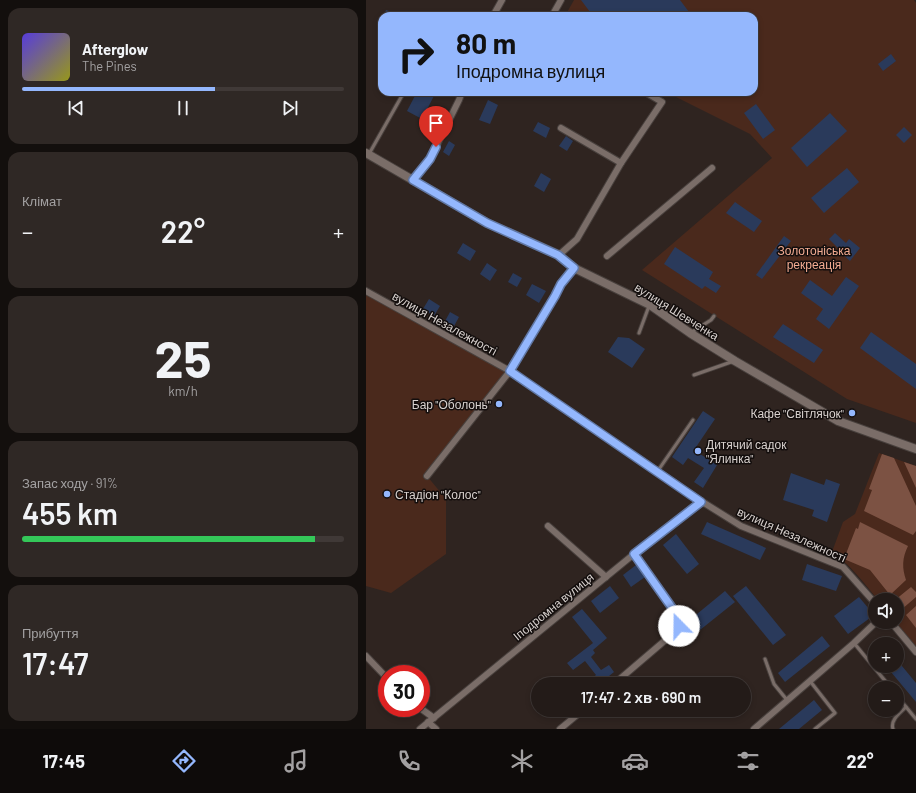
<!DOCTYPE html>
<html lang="uk">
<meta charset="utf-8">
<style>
:root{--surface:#231b18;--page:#2f2825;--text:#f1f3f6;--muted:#a3a1a2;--line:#403937;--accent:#94b7fd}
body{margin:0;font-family:Barlow,sans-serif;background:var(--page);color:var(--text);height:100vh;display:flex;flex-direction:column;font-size:15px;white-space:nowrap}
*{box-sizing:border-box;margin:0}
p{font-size:13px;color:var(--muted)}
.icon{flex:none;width:22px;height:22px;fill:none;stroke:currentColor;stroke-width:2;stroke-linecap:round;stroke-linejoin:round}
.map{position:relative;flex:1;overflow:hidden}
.side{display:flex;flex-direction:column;gap:8px;padding:8px;background:#130f0d;width:366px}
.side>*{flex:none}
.hud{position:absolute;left:12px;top:12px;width:380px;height:84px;border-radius:12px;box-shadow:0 2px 6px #0003,0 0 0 1px var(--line);background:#94b7fd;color:#111;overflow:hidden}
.fabs{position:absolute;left:502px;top:593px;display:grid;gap:8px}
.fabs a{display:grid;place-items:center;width:36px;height:36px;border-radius:50%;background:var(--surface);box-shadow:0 2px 6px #0003,0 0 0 1px var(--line);font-size:20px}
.speed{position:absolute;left:12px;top:665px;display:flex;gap:8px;font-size:20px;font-weight:700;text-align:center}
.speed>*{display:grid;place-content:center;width:52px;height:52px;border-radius:50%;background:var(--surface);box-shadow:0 2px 6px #0003,0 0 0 1px var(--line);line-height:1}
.speed .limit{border:6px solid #d22;background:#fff;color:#111}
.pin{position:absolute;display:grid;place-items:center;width:34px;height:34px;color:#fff;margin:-41px -17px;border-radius:50% 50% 50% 0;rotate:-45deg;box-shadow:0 0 4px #0007}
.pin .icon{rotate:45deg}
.me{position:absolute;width:44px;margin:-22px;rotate:338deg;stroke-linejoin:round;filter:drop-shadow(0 0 3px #0008)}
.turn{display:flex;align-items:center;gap:14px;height:84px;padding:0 12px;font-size:18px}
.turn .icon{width:52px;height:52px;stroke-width:2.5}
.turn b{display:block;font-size:28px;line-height:34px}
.big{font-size:30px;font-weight:600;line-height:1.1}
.side .tile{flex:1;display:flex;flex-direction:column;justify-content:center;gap:6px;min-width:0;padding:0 14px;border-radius:12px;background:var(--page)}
.side .dial{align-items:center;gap:0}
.dial b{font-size:52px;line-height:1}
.song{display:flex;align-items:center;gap:12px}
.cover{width:48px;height:48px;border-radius:6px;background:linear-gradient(135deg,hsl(250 70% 55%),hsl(60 70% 35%))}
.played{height:4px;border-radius:2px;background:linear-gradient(90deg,var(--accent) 60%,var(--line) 60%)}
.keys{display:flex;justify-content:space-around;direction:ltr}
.heat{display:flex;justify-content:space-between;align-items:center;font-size:22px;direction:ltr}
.charge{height:6px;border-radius:3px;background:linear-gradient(90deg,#34c759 91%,var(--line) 0)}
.trip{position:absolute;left:165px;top:677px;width:220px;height:40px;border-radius:20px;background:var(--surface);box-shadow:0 2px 6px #0003,0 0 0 1px var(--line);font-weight:600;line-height:40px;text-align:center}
.dock{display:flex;height:64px;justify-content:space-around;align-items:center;background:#0e0b0a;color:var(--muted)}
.dock .icon{width:28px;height:28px}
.dock .selected{color:var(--accent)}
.dock b{font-size:18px;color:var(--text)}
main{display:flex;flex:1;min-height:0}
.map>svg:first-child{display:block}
.green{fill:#4a291c}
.forest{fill:#7c5243}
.building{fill:#2a3a5b}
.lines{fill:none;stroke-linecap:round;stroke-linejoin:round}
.service-casing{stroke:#48403d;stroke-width:5}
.minor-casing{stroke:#48403d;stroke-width:8}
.secondary-casing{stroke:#48403d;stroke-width:10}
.service{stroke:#7a6d68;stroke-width:3}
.minor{stroke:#7a6d68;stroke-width:6}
.secondary{stroke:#7a6d68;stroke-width:8}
.route-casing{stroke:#6077a4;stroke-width:10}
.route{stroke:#94b7fd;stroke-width:7}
.poi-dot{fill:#94b7fd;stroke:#130e0d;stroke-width:1.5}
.labels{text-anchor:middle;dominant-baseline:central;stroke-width:3;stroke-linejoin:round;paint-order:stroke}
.park-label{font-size:12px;fill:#f3ac92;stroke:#130e0d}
.street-label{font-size:12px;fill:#d8d1ce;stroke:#130e0d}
.poi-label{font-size:12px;fill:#d8d1ce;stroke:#130e0d;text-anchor:end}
</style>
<main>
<section class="side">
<div class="tile">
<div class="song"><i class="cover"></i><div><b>Afterglow</b><p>The Pines</p></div></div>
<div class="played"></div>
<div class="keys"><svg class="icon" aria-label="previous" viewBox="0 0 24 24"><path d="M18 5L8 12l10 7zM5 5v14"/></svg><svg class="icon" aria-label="pause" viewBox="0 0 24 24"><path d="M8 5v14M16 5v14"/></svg><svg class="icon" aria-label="next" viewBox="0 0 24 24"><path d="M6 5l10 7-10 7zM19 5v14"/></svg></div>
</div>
<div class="tile"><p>Клімат</p>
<div class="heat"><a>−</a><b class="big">22°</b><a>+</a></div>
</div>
<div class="tile dial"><b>25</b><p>km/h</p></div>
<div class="tile"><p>Запас ходу · 91%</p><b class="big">455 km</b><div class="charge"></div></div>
<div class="tile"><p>Прибуття</p><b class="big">17:47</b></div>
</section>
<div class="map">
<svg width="550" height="729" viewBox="0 0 550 729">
<rect width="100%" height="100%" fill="#2f2420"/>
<g class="green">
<polygon points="208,0 548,0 550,3 550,423 481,399 276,270 406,158 384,134 300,92 388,92 388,16 199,16"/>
<polygon points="0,291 144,371 61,476 80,499 80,554 25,593 0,586"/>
<path d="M513,453l37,13v180l-20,-24h1v-22h-19c-14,-17 -28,-36 -46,-48l11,-30 12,-8z"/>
</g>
<g class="forest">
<polygon points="516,454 528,458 550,506 550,531 547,535 498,511 506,490 503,489"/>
<polygon points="538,462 550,466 550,488"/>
<path d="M494,522l48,24c-6,12 -6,22 -2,34l-16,15 -20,-25 -26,-11 12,-31 2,1z"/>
<polygon points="545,587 550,592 550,597 535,610 531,605 531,600 529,600"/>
<polygon points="550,606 550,628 540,615"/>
</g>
<g class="building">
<polygon points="215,0 314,0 326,16 227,16"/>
<polygon points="20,10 35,15 35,16 18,16"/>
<polygon points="525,54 530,61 517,71 512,64"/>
<polygon points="51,92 70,92 56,119 41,111"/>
<polygon points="122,100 132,105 124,124 113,120"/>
<polygon points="390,104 409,130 397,139 378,113"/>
<polygon points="464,113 481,131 441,167 425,148"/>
<polygon points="172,122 184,128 180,138 167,131"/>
<polygon points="538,127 546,135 538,143 530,135"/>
<polygon points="200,136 207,141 201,151 193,146"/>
<polygon points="83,141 89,145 83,156 77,152"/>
<polygon points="481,168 493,182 458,213 445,198"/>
<polygon points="175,173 185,179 178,192 168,186"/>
<polygon points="369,202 396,221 388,232 360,213"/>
<polygon points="469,233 480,243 483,239 494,248 484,261 473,251 474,250 463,239"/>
<polygon points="418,236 425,241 396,279 390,275"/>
<polygon points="97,243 110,251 104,261 91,253"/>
<polygon points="309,247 347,272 343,279 355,286 350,293 339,286 336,289 298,264"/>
<polygon points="121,263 131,270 124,281 114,274"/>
<polygon points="147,273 156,278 151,287 142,282"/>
<polygon points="480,277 493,286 463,329 450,319 457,309 435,293 444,280 466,296"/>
<polygon points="166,284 180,291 173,303 160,295"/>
<polygon points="63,299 74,306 68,316 57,309"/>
<polygon points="84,312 93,317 87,328 78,323"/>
<polygon points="417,324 457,350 448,363 407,337"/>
<polygon points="505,332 550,364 550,389 494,348"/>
<polygon points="252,337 263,338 279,349 266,368 242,352"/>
<polygon points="337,411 349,419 328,450 351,465 337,488 328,482 338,468 322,458 317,465 306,457"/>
<polygon points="425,473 458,485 460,479 474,484 461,522 446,516 448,510 417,500"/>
<polygon points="341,522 400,548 394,560 335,534"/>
<polygon points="310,534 333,564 321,574 297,545"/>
<polygon points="441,564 476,576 470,591 436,580"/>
<polygon points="270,565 279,577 265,587 257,575"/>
<polygon points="244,586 253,598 234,613 225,601"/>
<polygon points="380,586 420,635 407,645 367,596"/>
<polygon points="359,591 369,602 329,634 320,623"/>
<polygon points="493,597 508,615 482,634 468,616"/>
<polygon points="216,609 241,638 227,650 229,653 225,657 235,670 243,665 248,672 233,684 229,684 225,679 230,675 219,661 207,670 201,663 227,643 206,617"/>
<polygon points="456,636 464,646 419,682 412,673"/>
<polygon points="531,660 550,683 550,702 520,666 531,666"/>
<polygon points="448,700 456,710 433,729 413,729"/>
</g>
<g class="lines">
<defs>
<g id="service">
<polyline points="3,154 38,92"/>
<polyline points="326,332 345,320 348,316"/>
<polyline points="273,333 283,306"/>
<polyline points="328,375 368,361"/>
<polyline points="291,472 327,420"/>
<polyline points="488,643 525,688"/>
<polyline points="399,659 408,684 421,700"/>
<polyline points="444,681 469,713 449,729"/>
<polyline points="531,696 550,719"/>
<path d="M527,729c-3,-9 7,-16 13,-22"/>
</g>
<g id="minor">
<polyline points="127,16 136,0"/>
<polyline points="186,16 195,0"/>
<polyline points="195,128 255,163"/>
<polyline points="47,180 64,159 93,100 96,92"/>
<polyline points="193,255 211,239 255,163 296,102 279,92"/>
<polyline points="241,256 346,168"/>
<polyline points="0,291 144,371 335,501 375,526 477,567 509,603"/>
<polyline points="61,476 144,371 189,296 195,284 208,268"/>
<polyline points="182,526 240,577"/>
<polyline points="525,622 550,652"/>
<polyline points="0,656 21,678"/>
<polyline points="248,684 303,637 313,625 309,612 268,554"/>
<polyline points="54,708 68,718"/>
<polyline points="62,722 70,729"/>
<polyline points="54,729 268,554 335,501"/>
<polyline points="194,729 217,710"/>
<polyline points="388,729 488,643 510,622"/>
</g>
<polyline id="secondary" points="0,153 121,223 193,255 208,268 284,305 324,333 369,361 472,421 550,449"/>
</defs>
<use href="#service" class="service-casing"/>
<use href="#minor" class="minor-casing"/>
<use href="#secondary" class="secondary-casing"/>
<use href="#service" class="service"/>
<use href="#minor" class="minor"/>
<use href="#secondary" class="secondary"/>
</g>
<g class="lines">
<defs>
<polyline id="route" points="70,147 64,159 47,180 121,223 192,255 208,268 195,284 189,296 144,371 335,502 268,554 309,612 313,626"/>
</defs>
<use href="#route" class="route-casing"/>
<use href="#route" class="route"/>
</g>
<g class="poi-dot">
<circle cx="133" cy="404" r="4"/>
<circle cx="486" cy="413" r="4"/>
<circle cx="332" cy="451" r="4"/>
<circle cx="21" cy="494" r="4"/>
</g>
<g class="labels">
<g class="park-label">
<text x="448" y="250">Золотоніська<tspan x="448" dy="14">рекреація</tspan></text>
</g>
<g class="street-label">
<text transform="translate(311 311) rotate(32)">вулиця Шевченка</text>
<text transform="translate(79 323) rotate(29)">вулиця Незалежності</text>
<text transform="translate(426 534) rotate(24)">вулиця Незалежності</text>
<text transform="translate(187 606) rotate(-39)">Іподромна вулиця</text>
</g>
<g class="poi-label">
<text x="125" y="404">Бар "Оболонь"</text>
<text x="478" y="413">Кафе "Світлячок"</text>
<text x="340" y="444" text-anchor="start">Дитячий садок<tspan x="340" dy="14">"Ялинка"</tspan></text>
<text x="29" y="494" text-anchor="start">Стадіон "Колос"</text>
</g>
</g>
</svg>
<div class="fabs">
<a><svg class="icon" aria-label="sound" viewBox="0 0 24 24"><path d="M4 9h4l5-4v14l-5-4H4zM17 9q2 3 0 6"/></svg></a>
<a>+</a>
<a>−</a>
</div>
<div class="speed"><div class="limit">30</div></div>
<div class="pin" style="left:70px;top:147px;background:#d93025"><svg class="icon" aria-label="arrive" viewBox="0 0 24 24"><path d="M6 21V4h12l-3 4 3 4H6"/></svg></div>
<svg class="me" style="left:313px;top:626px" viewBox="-20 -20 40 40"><circle r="19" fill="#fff"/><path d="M0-13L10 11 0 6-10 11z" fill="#94b7fd"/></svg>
<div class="trip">17:47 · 2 хв · 690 m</div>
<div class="hud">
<div class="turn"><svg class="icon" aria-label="right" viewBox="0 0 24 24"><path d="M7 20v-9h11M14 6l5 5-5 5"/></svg><div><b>80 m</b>Іподромна вулиця</div></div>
</div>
</div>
</main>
<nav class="dock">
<b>17:45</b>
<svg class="icon selected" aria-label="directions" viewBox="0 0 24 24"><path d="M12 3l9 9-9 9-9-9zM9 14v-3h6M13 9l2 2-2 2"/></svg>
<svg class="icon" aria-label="music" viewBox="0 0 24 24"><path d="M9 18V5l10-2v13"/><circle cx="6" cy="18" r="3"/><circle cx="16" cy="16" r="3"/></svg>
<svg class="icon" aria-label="phone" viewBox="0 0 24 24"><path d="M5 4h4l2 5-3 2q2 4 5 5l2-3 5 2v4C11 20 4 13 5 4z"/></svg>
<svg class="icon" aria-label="climate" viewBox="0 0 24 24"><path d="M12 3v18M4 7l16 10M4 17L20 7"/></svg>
<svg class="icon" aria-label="car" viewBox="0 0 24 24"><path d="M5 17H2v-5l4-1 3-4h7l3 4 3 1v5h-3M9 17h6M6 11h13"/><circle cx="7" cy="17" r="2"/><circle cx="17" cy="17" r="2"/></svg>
<svg class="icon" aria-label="filters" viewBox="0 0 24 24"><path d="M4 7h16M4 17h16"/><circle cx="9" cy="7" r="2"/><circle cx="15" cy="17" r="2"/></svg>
<b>22°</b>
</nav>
